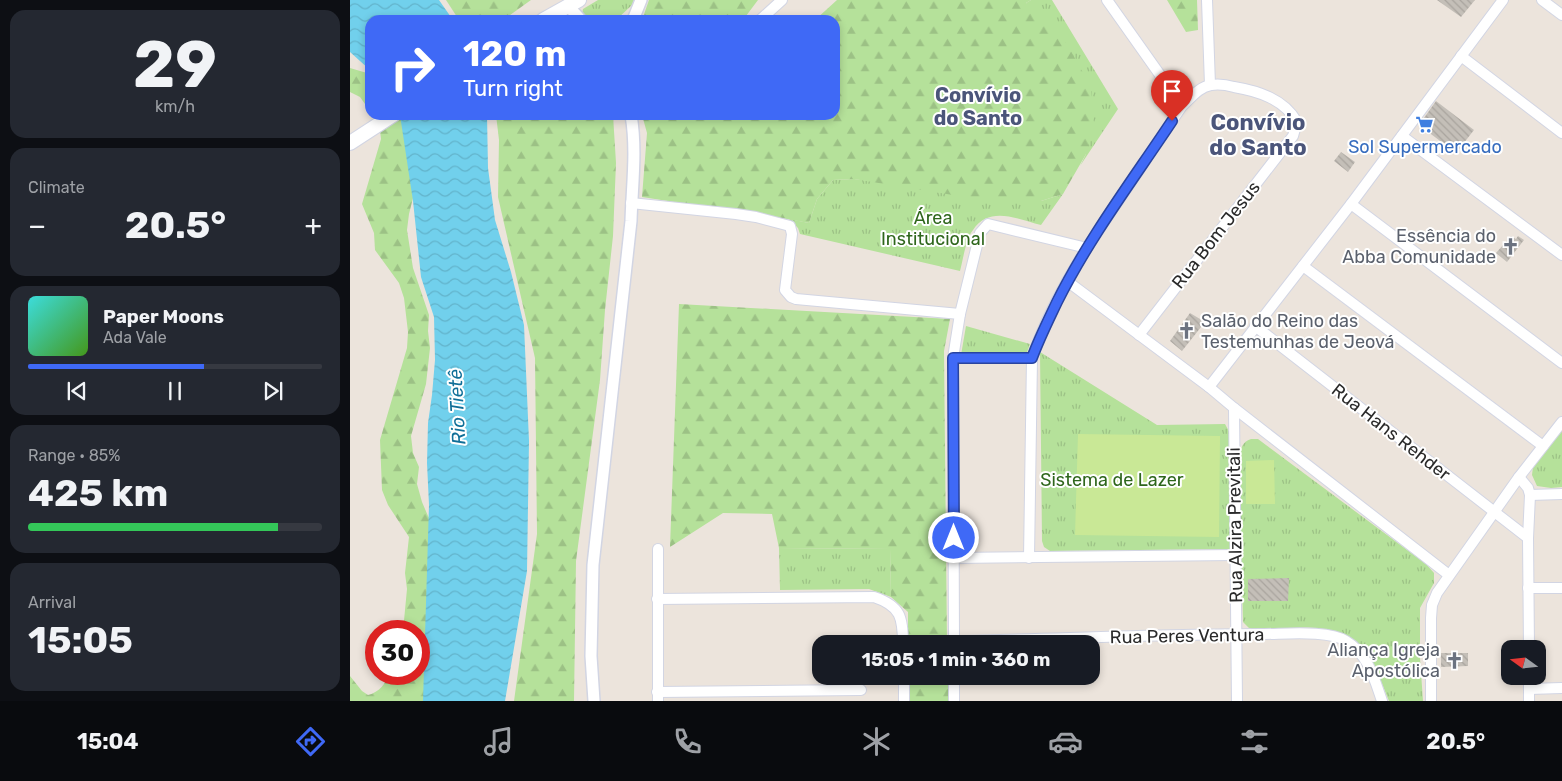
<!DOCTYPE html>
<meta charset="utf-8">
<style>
:root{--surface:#171b24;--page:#242831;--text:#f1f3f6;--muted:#9ea1a6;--line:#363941;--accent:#3f69f6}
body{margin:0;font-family:Rubik,sans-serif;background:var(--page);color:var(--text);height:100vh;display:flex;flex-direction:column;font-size:19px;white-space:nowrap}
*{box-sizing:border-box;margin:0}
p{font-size:16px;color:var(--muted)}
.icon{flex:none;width:28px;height:28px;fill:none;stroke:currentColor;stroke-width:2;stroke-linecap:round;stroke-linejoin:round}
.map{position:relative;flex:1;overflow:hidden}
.details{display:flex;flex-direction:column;gap:10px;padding:10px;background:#0d0f14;width:350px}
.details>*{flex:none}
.hud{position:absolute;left:15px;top:15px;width:475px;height:105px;border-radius:15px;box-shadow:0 2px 8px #0003;background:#3f69f6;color:#fff;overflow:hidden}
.needle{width:32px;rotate:285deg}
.controls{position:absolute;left:1151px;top:640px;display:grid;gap:10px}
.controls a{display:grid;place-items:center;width:45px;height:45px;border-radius:10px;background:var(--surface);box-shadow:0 2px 8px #0003;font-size:25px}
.speed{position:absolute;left:15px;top:620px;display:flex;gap:10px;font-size:25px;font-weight:700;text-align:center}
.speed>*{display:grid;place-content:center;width:65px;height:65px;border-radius:50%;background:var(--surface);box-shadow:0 2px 8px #0003;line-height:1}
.speed .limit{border:8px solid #d22;background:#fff;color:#111}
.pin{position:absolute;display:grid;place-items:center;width:42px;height:42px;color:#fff;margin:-51px -21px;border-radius:50% 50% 50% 0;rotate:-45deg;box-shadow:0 0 5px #0007}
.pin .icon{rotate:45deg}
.me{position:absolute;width:55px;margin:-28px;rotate:0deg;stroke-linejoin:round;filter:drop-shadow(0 0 4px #0008)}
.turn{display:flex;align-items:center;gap:18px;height:105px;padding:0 15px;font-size:22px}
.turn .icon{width:65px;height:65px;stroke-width:2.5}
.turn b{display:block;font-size:35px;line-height:42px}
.big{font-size:38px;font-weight:700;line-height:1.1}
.details .tile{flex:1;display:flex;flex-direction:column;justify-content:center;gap:8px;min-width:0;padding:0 18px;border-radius:15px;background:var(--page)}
.details .dial{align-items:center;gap:0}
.dial b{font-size:65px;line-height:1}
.song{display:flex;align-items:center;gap:15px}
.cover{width:60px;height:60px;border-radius:8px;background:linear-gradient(135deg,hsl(180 70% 55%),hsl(100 70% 35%))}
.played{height:5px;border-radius:2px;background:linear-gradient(90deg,var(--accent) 60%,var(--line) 60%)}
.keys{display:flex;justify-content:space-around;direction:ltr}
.heat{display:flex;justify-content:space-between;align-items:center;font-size:28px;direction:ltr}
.charge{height:8px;border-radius:4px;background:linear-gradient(90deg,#34c759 85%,var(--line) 0)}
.trip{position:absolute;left:462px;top:635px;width:288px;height:50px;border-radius:15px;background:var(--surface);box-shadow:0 2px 8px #0003;font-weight:700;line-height:50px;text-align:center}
.tab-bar{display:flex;height:80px;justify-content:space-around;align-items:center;background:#090b0e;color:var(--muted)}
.tab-bar .icon{width:35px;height:35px}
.tab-bar .on{color:var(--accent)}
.tab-bar b{font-size:22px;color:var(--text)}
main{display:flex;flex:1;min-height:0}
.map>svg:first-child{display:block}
.grass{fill:url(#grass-tufts)}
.forest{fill:url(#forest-firs)}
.pitch{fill:#c9e896}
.water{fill:url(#water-waves)}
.building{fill:url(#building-back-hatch)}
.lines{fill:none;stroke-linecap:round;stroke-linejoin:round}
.minor-casing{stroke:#d2d5e3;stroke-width:12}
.tertiary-casing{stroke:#d2d5e3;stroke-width:14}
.secondary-casing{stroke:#d2d5e3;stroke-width:16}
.minor{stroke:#fff;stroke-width:10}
.tertiary{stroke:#fff;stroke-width:11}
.secondary{stroke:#fff;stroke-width:14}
.route-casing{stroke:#2944a0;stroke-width:12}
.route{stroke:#3f69f6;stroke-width:9}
.labels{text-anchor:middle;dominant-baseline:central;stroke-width:4;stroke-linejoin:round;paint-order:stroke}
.shop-label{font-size:18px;fill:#366cbe;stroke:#fff}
.park-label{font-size:18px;fill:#2e661b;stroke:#fff}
.street-label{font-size:18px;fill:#2a2a2a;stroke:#fff}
.worship-label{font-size:18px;fill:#5b616d;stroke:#fff;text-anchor:end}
.water-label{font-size:19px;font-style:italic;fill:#106f98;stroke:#fff}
.quarter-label{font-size:20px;font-weight:bold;fill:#4b557a;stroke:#fff}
.district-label{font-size:22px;font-weight:bold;fill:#4b557a;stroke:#fff}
</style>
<main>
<section class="details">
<div class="tile dial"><b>29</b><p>km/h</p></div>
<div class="tile"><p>Climate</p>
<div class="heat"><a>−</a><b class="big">20.5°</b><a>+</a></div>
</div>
<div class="tile">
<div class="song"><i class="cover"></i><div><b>Paper Moons</b><p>Ada Vale</p></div></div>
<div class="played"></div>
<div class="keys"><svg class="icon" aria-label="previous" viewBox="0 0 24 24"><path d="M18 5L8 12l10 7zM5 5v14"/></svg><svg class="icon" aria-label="pause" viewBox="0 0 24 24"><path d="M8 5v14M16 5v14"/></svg><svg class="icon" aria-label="next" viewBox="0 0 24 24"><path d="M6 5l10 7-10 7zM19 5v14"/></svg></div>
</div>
<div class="tile"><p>Range · 85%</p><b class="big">425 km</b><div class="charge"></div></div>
<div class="tile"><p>Arrival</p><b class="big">15:05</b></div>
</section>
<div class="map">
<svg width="1212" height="701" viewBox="0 0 1212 701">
<defs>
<pattern id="grass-tufts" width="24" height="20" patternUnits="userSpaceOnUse" patternTransform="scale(1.25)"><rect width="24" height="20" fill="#b5e19a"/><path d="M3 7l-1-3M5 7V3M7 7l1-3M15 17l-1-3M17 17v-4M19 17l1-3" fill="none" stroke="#9cc185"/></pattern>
<pattern id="forest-firs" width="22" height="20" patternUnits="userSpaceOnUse" patternTransform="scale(1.25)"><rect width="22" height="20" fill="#b5e19a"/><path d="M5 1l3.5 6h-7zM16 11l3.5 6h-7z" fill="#9cc185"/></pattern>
<pattern id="water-waves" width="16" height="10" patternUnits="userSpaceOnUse" patternTransform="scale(1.25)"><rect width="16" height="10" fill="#71d0ec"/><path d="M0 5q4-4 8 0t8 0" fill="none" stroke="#62b3cb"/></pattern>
<pattern id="building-back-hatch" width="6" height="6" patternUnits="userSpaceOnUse" patternTransform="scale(1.25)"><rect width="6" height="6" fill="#c4bfb8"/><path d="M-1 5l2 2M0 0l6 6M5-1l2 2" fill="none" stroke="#a9a49e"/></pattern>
</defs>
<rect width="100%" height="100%" fill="#ece4dc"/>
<g class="grass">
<polygon points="248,0 285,0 282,5 266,20 236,20 232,14 233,9"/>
<polygon points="681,0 702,0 768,109 730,166 736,154 676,3"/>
<path d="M504,179l187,22 22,-7 -22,31c-23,-6 -52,-20 -68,5 -7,8 -10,30 -13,41l-160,-37 -2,-6 -9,-9 20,4 8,-24 16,-19z"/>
<polygon points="616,326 680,344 676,355 611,355"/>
<polygon points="690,352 807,425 875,424 881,435 880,549 700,551 694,547 692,541"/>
<polygon points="1212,427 1212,487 1201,488 1187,486 1182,475 1183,467"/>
<path d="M901,439h7l168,125 8,9v10l-14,25v50l3,43h-34c-7,-17 -14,-37 -26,-52 -24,-30 -72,-20 -106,-19l-8,-2 -6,-6 -4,-165c2,-9 3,-15 12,-18z"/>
<polygon points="429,548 540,549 541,597 519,589 430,590"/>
</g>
<g class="forest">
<polygon points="96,0 181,0 153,20 109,20"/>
<polygon points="299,0 408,0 393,20 292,20"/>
<path d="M487,0h194l-5,3 41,41 24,43 3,39 -8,28 -23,40 -22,7h-51l-136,-22 -21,1 -16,19 -8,24c-55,-11 -111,-17 -167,-26l5,-64 -5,-18h193v-95h-20z"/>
<polygon points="817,0 847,0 848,30 836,32"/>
<polygon points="0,68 17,73 20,75 20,111 10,97 0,92"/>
<path d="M23,115h31l9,83 -4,16 -2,16 6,38 16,47 -1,16 2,17 -4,36 -15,52 2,17 6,14 -2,17 5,18 6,14 12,17 -8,168h-82v-25l12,15 6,4c12,-3 16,-11 23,-21h28v-43h-16l4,-42 -2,-16 4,-36 -21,-32 -6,-15 -2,-50 27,-92 1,-16 -4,-34 -5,-15 -24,-33 -1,-17 -12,-29 19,-65 -2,-17z"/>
<polygon points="146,115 263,115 266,163 263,236 255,310 250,380 226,561 224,701 164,701 187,534 185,358 148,197 149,140"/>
<polygon points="329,304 600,319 594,351 597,644 558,644 558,612 541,597 540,549 429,548 422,514 373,513 320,547"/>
<rect x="559" y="676" width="39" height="25"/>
</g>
<g class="pitch">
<polygon points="728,434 870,436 869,537 725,535"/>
<polygon points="924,460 925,504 896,504 896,461"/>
</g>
<g class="water">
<polygon points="0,0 89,0 103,20 20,20 20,70 0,52"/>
<polygon points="50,115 137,115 138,168 145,220 161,272 174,325 179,441 177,571 155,701 73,701 79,505 77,463 78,423 82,395 85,360 84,317 71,277 63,201"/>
</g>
<g class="building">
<polygon points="1087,0 1125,0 1111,17"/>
<polygon points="1086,101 1124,130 1106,153 1069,125"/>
<polygon points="991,152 1005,162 998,172 984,161"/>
<polygon points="1161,236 1166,239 1168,236 1174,240 1157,262 1146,253"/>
<polygon points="840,313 855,322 832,351 820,341"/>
<polygon points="939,578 938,601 898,601 898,579"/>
<polygon points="1091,653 1118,653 1118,666 1091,667"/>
</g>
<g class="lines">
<defs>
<g id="minor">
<polyline points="757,0 832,106"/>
<polyline points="857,0 860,85"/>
<polyline points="1192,0 1212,15"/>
<polyline points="410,20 432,0"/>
<polyline points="1111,56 1212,133"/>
<polyline points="1052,136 1212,255"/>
<polyline points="281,203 386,214 406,217 440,226 442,234 435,290 441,297 446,299 610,314"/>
<polyline points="1001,204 1212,363"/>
<polyline points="953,266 1193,446"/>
<polyline points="717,281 859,387 884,408 1099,575"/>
<polyline points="905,326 1178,538"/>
<polyline points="603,358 682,358"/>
<polyline points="859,387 1001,204 1153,0"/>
<polyline points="884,408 887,701"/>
<polyline points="1169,477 1178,488 1180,495 1178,538 1179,649"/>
<polyline points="1180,495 1212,494"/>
<polyline points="604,558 885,555"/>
<path d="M679,558l3,-200c18,-54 50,-104 82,-151 23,-34 46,-68 68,-101 9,-8 17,-19 29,-21 7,-1 16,0 23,2 24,4 50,12 63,35l-4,14 -154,199"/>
<polyline points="1178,588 1212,588"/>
<path d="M307,599l217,-2c27,9 29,21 29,47"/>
<path d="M604,641c103,-2 207,-7 310,-7 22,0 65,-4 82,7 22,13 28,37 36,60"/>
<polyline points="604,644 603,358 610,314 630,233 638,224 737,248"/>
<polyline points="554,676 554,701"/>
<polyline points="604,676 604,701"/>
<polyline points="1179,676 1179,701"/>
<polyline points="1179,689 1212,688"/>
<polyline points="307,692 511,690"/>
<polyline points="308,701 308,549"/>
<polyline points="1081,701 1081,618 1082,605 1087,593 1169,477 1212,422"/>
</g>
<g id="tertiary">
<polyline points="218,6 231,20"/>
<polyline points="283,20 291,0"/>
<path d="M244,701l-3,-45 2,-91 38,-344c1,-35 6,-71 0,-106"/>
</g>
<g id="secondary">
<polyline points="193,20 229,0"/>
<polyline points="0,143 43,115"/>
</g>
</defs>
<use href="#minor" class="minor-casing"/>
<use href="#tertiary" class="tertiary-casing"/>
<use href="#secondary" class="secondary-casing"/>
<use href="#minor" class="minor"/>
<use href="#tertiary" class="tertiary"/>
<use href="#secondary" class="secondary"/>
</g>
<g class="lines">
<defs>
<path id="route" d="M604,538l-1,-180h79c7,-19 16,-37 25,-56 32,-64 75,-121 115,-181"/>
</defs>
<use href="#route" class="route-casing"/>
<use href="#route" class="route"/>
</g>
<defs>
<symbol id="supermarket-bare" viewBox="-9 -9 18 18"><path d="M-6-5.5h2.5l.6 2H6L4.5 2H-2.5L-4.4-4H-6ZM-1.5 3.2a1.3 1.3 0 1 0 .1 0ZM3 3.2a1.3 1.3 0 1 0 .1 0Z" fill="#3f7fe0" stroke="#fff" stroke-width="2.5" paint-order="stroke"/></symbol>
<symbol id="church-bare" viewBox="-9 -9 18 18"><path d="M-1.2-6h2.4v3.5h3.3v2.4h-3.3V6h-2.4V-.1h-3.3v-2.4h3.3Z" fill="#6b7280" stroke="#fff" stroke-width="2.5" paint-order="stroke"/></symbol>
</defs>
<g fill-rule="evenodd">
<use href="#supermarket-bare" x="1062" y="112" width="25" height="25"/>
<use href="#church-bare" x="1148" y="234" width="25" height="25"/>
<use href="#church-bare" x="824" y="318" width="25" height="25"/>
<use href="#church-bare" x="1092" y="648" width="25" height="25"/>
</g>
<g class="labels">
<g class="shop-label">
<text x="1075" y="147">Sol Supermercado</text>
</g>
<g class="park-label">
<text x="583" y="218">Área<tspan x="583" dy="21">Institucional</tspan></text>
<text x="762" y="480">Sistema de Lazer</text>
</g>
<g class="street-label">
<text transform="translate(866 235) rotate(-52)">Rua Bom Jesus</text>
<text transform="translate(1041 432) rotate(38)">Rua Hans Rehder</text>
<text transform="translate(885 525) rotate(-91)">Rua Alzira Previtali</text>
<text transform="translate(837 636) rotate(-1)">Rua Peres Ventura</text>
</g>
<g class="worship-label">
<text x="1146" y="236">Essência do<tspan x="1146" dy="21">Abba Comunidade</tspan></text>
<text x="851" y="321" text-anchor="start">Salão do Reino das<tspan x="851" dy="21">Testemunhas de Jeová</tspan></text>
<text x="1090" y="650">Aliança Igreja<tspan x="1090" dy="21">Apostólica</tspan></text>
</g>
<g class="water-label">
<text transform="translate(107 407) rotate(-93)">Rio Tietê</text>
</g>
<g class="quarter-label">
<text x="628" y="95">Convívio<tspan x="628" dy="23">do Santo</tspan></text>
</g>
<g class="district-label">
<text x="908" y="122">Convívio<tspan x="908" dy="25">do Santo</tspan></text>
</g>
</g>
</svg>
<div class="controls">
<a><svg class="needle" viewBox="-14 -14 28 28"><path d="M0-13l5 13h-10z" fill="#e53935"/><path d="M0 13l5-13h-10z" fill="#9ea1a6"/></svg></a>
</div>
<div class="speed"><div class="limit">30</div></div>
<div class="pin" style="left:822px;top:121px;background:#d93025"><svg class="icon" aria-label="arrive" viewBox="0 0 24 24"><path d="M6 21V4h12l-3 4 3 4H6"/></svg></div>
<svg class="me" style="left:604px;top:538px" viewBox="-20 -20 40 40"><circle r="17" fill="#3f69f6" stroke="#fff" stroke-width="3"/><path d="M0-11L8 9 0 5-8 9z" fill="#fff"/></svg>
<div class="trip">15:05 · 1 min · 360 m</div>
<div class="hud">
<div class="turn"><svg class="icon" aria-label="right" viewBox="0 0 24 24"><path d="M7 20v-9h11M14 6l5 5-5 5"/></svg><div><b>120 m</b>Turn right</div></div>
</div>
</div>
</main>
<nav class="tab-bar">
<b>15:04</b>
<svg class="icon on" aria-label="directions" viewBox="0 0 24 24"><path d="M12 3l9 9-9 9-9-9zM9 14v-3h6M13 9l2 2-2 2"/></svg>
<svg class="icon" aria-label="music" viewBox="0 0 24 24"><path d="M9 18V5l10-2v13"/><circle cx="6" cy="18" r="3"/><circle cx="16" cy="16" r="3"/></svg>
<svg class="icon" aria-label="phone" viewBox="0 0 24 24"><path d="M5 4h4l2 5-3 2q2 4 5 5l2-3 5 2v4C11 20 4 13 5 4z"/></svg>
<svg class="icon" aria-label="climate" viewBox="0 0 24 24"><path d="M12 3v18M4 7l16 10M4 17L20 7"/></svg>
<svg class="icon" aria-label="car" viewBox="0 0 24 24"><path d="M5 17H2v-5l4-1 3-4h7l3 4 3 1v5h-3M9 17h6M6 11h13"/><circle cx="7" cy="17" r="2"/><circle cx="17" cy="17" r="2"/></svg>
<svg class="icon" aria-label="filters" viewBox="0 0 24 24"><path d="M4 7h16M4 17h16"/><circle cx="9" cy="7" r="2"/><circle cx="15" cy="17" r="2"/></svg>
<b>20.5°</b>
</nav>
